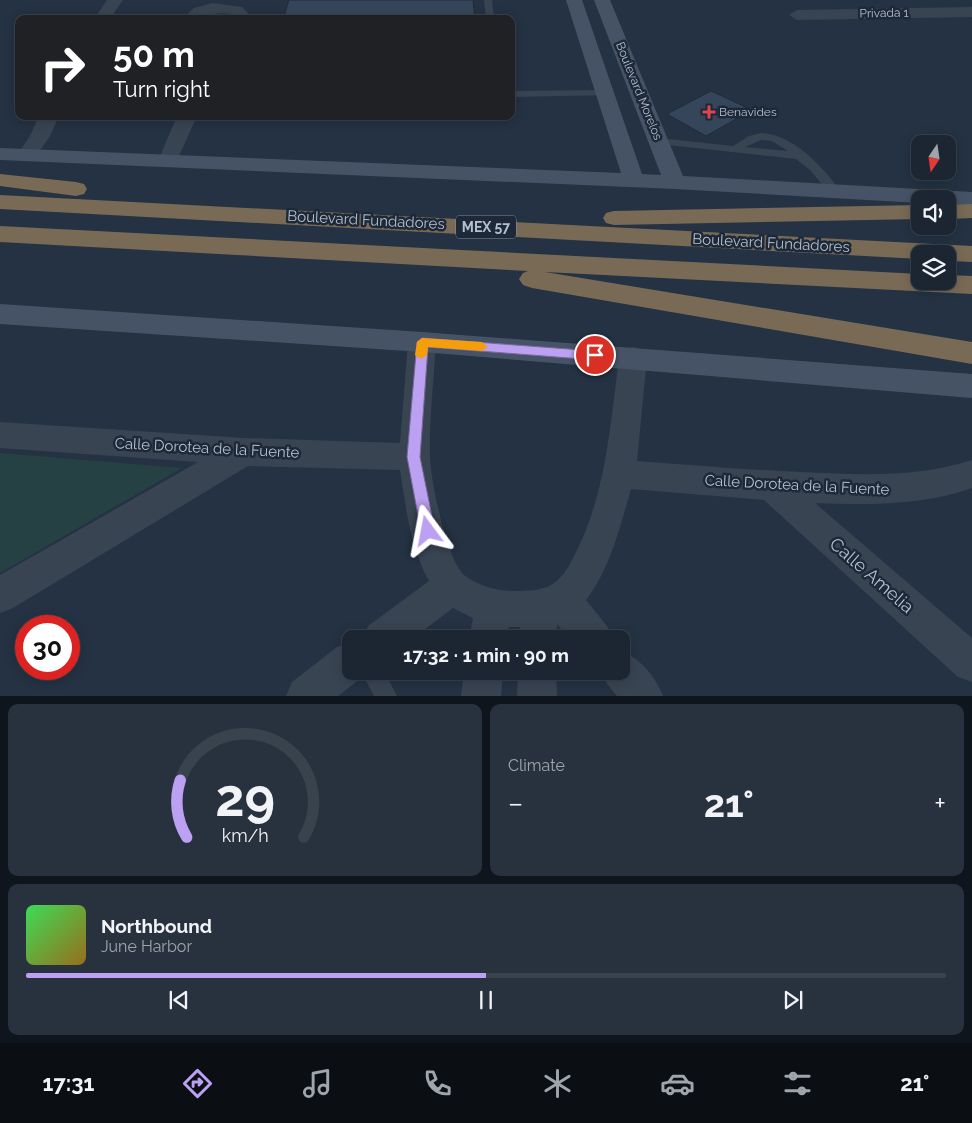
<!DOCTYPE html>
<meta charset="utf-8">
<style>
:root{--surface:#1b2632;--page:#28323e;--text:#f1f3f6;--muted:#a0a5ac;--line:#39434d;--accent:#bca0f2}
body{margin:0;font-family:Raleway,sans-serif;background:var(--page);color:var(--text);height:100vh;display:flex;flex-direction:column;font-size:19px;white-space:nowrap}
*{box-sizing:border-box;margin:0}
p{font-size:16px;color:var(--muted)}
.icon{flex:none;width:28px;height:28px;fill:none;stroke:currentColor;stroke-width:2;stroke-linecap:round;stroke-linejoin:round}
.map{position:relative;height:696px;overflow:hidden}
.sheet{display:flex;flex-direction:column;gap:8px;padding:8px;background:#0f151c;flex:1}
.sheet>*{flex:none}
.banner{position:absolute;left:15px;top:15px;width:500px;height:105px;border-radius:10px;box-shadow:0 2px 12px #0003,0 0 0 1px var(--line);background:#202124;color:#fff;overflow:hidden}
.needle{width:32px;rotate:193deg}
.buttons{position:absolute;left:911px;top:135px;display:grid;gap:10px}
.buttons a{display:grid;place-items:center;width:45px;height:45px;border-radius:10px;background:var(--surface);box-shadow:0 2px 12px #0003,0 0 0 1px var(--line);font-size:25px}
.speed{position:absolute;left:15px;top:615px;display:flex;gap:10px;font-size:25px;font-weight:700;text-align:center}
.speed>*{display:grid;place-content:center;width:65px;height:65px;border-radius:50%;background:var(--surface);box-shadow:0 2px 12px #0003,0 0 0 1px var(--line);line-height:1}
.speed .limit{border:8px solid #d22;background:#fff;color:#111}
.pin{position:absolute;display:grid;place-items:center;width:42px;height:42px;color:#fff;margin:-21px;border:2px solid #fff;border-radius:50%;box-shadow:0 1px 5px #0007}
.me{position:absolute;width:55px;margin:-28px;rotate:347deg;stroke-linejoin:round;filter:drop-shadow(0 0 4px #0008)}
.turn{display:flex;align-items:center;gap:18px;height:105px;padding:0 15px;font-size:22px}
.turn .icon{width:65px;height:65px;stroke-width:2.5}
.turn b{display:block;font-size:35px;line-height:42px}
.big{font-size:38px;font-weight:700;line-height:1.1}
.sheet .widget{flex:1;display:flex;flex-direction:column;justify-content:center;gap:8px;min-width:0;padding:0 18px;border-radius:10px;background:var(--page)}
.sheet .dial{align-items:center;gap:0}
.dial svg{height:130px;overflow:visible;fill:none;stroke:var(--line);stroke-width:7;stroke-linecap:round;text-anchor:middle}
.dial text{fill:var(--text);stroke:none}
.song{display:flex;align-items:center;gap:15px}
.cover{width:60px;height:60px;border-radius:8px;background:linear-gradient(135deg,hsl(130 70% 55%),hsl(40 70% 35%))}
.played{height:5px;border-radius:2px;background:linear-gradient(90deg,var(--accent) 50%,var(--line) 50%)}
.keys{display:flex;justify-content:space-around;direction:ltr}
.heat{display:flex;justify-content:space-between;align-items:center;font-size:28px;direction:ltr}
.sheet .tiles{flex:1;display:grid;gap:8px;grid-template-columns:1fr 1fr}
.widget:last-child{grid-column:span 2}
.trip{position:absolute;left:342px;top:630px;width:288px;height:50px;border-radius:10px;background:var(--surface);box-shadow:0 2px 12px #0003,0 0 0 1px var(--line);font-weight:700;line-height:50px;text-align:center}
.tab-bar{display:flex;height:80px;justify-content:space-around;align-items:center;background:#0b0f14;color:var(--muted)}
.tab-bar .icon{width:35px;height:35px}
.tab-bar .selected{color:var(--accent)}
.tab-bar b{font-size:22px;color:var(--text)}
.map>svg:first-child{display:block}
.green{fill:#264144}
.building{fill:#36465a;stroke:#1f2b3a}
.lines{fill:none;stroke-linecap:round;stroke-linejoin:round}
.lane{fill:#394453;fill-rule:evenodd}
.street{fill:#394453;fill-rule:evenodd}
.secondary{fill:#465366;fill-rule:evenodd}
.highway{fill:#796a55;fill-rule:evenodd}
.route{fill:#bca0f2;stroke:#7a689d}
.slow{fill:#f59e0b}
.health-dot{fill:#e0444e;stroke:#1d2938;stroke-width:2}
.labels{text-anchor:middle;dominant-baseline:central;stroke-width:5;stroke-linejoin:round;paint-order:stroke}
.far-street-label{font-size:12px;fill:#b6bfcd;stroke:#1d2938}
.far-poi-label{font-size:12px;fill:#b6bfcd;stroke:#1d2938;text-anchor:start}
.shield{fill:#1d2938;stroke:#8892a0;stroke-width:1}
.shield-label{font-size:14px;font-weight:bold;fill:#b6bfcd}
.street-label{font-size:15px;fill:#b6bfcd;stroke:#1d2938}
.near-street-label{font-size:18px;fill:#b6bfcd;stroke:#1d2938}
</style>
<div class="map">
<svg width="972" height="696" viewBox="0 0 972 696">
<rect width="100%" height="100%" fill="#243243"/>
<polygon class="green" points="0,453 182,468 0,573"/>
<g class="building">
<polygon points="289,0 473,0 475,19 283,19"/>
<polygon points="711,91 752,110 706,136 667,114"/>
</g>
<g class="lines">
<g class="lane">
<polygon points="484,0 492,0 494,19 486,19"/>
<polygon points="607,90 612,93 611,95 511,97 511,91"/>
<path d="M761,133c31,1 62,33 79,58l-2,3h-8l-20,-24 -14,-11 -137,-15 -6,-3 6,-3 74,8 16,-10zM761,140l11,1 16,10 -43,-4z"/>
<polygon points="361,671 384,671 397,696 374,696"/>
</g>
<g class="street">
<polygon points="107,0 123,0 110,19 94,19"/>
<path d="M212,3l30,4 6,6 -2,6h-16l2,-5c-21,-3 -30,5 -50,5l12,-11z"/>
<polygon points="972,7 972,17 797,20 789,15 797,10"/>
<polygon points="39,116 59,116 50,136 34,159 27,161 20,159 17,155 30,136"/>
<polygon points="177,116 197,116 175,165 168,167 161,165 158,161"/>
<path d="M422,332l10,3 4,7c-2,38 -7,76 -6,114 0,23 17,104 34,119 14,11 33,16 50,16 29,0 43,-2 58,-31 34,-62 38,-134 47,-202l4,-8 10,-3 10,3 4,8 -10,103c55,4 110,9 164,11 59,3 115,6 171,-12v28c-52,18 -103,17 -157,15l157,135v44l-14,-5 -194,-177 -133,-11c-11,38 -21,80 -45,111l21,26 6,13h-44l-12,-15v15h-38l1,-12h-11l-2,12h-38l4,-21 -20,-10 -41,31h-50l6,-13 61,-45c-19,-34 -23,-73 -29,-111l-152,-4 -235,142 -13,5v-38l198,-113 -198,-14v-26l244,16 156,5 8,-101 4,-7z"/>
<polygon points="351,642 351,671 366,671 365,675 338,696 286,696 292,682 337,647"/>
<path d="M621,651c20,8 34,25 42,45h-46l-10,-12 -5,-13h19z"/>
<polygon points="464,671 503,671 501,696 461,696"/>
<polygon points="518,671 556,671 557,696 517,696"/>
</g>
<g class="secondary">
<polygon points="566,0 582,0 642,174 661,175 594,0 610,0 683,176 972,192 972,206 948,204 948,199 920,199 920,203 675,189 0,160 0,148 621,173"/>
<polygon points="0,304 422,332 972,374 972,398 422,352 0,324"/>
</g>
<g class="highway">
<polygon points="0,174 76,182 84,184 87,189 84,194 76,196 0,186"/>
<polygon points="0,195 972,246 972,262 948,261 948,254 920,254 920,259 0,209"/>
<polygon points="972,204 972,218 948,219 948,205"/>
<polygon points="920,205 920,219 614,225 606,223 603,218 606,213 614,211"/>
<polygon points="0,226 920,274 920,281 948,281 948,275 972,276 972,294 545,272 972,342 972,364 532,288 523,285 519,279 523,273 528,271 0,242"/>
</g>
</g>
<polygon class="route" points="422,338 595,351 600,355 595,360 428,347 420,457 435,531 433,535 428,537 423,535 421,531 407,457 417,342"/>
<polygon class="slow" points="422,338 482,342 488,347 482,351 428,347 427,355 421,359 415,355 417,342"/>
<path class="health-dot" d="M706.5 104.5h5v5h5v5h-5v5h-5v-5h-5v-5h5z"/>
<g class="labels">
<g class="far-street-label">
<text transform="translate(884 13) rotate(-1)">Privada 1</text>
<text transform="translate(639 91) rotate(68)">Boulevard Morelos</text>
</g>
<g class="far-poi-label">
<text x="719" y="112">Benavides</text>
</g>
<rect class="shield" x="456" y="215.5" width="60" height="23" rx="4"/>
<g class="shield-label">
<text x="486" y="227">MEX 57</text>
</g>
<g class="street-label">
<text transform="translate(366 220) rotate(3)">Boulevard Fundadores</text>
<text transform="translate(771 243) rotate(3)">Boulevard Fundadores</text>
<text transform="translate(207 448) rotate(3)">Calle Dorotea de la Fuente</text>
<text transform="translate(797 485) rotate(3)">Calle Dorotea de la Fuente</text>
</g>
<g class="near-street-label">
<text transform="translate(872 575) rotate(41)">Calle Amelia</text>
</g>
</g>
</svg>
<div class="buttons">
<a><svg class="needle" viewBox="-14 -14 28 28"><path d="M0-13l5 13h-10z" fill="#e53935"/><path d="M0 13l5-13h-10z" fill="#a0a5ac"/></svg></a>
<a><svg class="icon" aria-label="sound" viewBox="0 0 24 24"><path d="M4 9h4l5-4v14l-5-4H4zM17 9q2 3 0 6"/></svg></a>
<a><svg class="icon" aria-label="layers" viewBox="0 0 24 24"><path d="M12 4l9 5-9 5-9-5zM3 14l9 5 9-5"/></svg></a>
</div>
<div class="speed"><div class="limit">30</div></div>
<div class="pin" style="left:595px;top:355px;background:#d93025"><svg class="icon" aria-label="arrive" viewBox="0 0 24 24"><path d="M6 21V4h12l-3 4 3 4H6"/></svg></div>
<svg class="me" style="left:428px;top:531px" viewBox="-20 -20 40 40"><path d="M0-17L14 15 0 8-14 15z" fill="#bca0f2" stroke="#fff" stroke-width="4"/></svg>
<div class="trip">17:32 · 1 min · 90 m</div>
<div class="banner">
<div class="turn"><svg class="icon" aria-label="right" viewBox="0 0 24 24"><path d="M7 20v-9h11M14 6l5 5-5 5"/></svg><div><b>50 m</b>Turn right</div></div>
</div>
</div>
<section class="sheet">
<div class="tiles">
<div class="widget dial"><svg viewBox="0 0 100 80">
<path d="M14 69A42 42 0 1 1 86 69"/>
<path d="M14 69A42 42 0 0 1 10 34" stroke="#bca0f2"/>
<text x="50" y="56" font-size="32" font-weight="700">29</text>
<text x="50" y="72" font-size="11">km/h</text>
</svg></div>
<div class="widget"><p>Climate</p>
<div class="heat"><a>−</a><b class="big">21°</b><a>+</a></div>
</div>
<div class="widget">
<div class="song"><i class="cover"></i><div><b>Northbound</b><p>June Harbor</p></div></div>
<div class="played"></div>
<div class="keys"><svg class="icon" aria-label="previous" viewBox="0 0 24 24"><path d="M18 5L8 12l10 7zM5 5v14"/></svg><svg class="icon" aria-label="pause" viewBox="0 0 24 24"><path d="M8 5v14M16 5v14"/></svg><svg class="icon" aria-label="next" viewBox="0 0 24 24"><path d="M6 5l10 7-10 7zM19 5v14"/></svg></div>
</div>
</div>
</section>
<nav class="tab-bar">
<b>17:31</b>
<svg class="icon selected" aria-label="directions" viewBox="0 0 24 24"><path d="M12 3l9 9-9 9-9-9zM9 14v-3h6M13 9l2 2-2 2"/></svg>
<svg class="icon" aria-label="music" viewBox="0 0 24 24"><path d="M9 18V5l10-2v13"/><circle cx="6" cy="18" r="3"/><circle cx="16" cy="16" r="3"/></svg>
<svg class="icon" aria-label="phone" viewBox="0 0 24 24"><path d="M5 4h4l2 5-3 2q2 4 5 5l2-3 5 2v4C11 20 4 13 5 4z"/></svg>
<svg class="icon" aria-label="climate" viewBox="0 0 24 24"><path d="M12 3v18M4 7l16 10M4 17L20 7"/></svg>
<svg class="icon" aria-label="car" viewBox="0 0 24 24"><path d="M5 17H2v-5l4-1 3-4h7l3 4 3 1v5h-3M9 17h6M6 11h13"/><circle cx="7" cy="17" r="2"/><circle cx="17" cy="17" r="2"/></svg>
<svg class="icon" aria-label="filters" viewBox="0 0 24 24"><path d="M4 7h16M4 17h16"/><circle cx="9" cy="7" r="2"/><circle cx="15" cy="17" r="2"/></svg>
<b>21°</b>
</nav>
